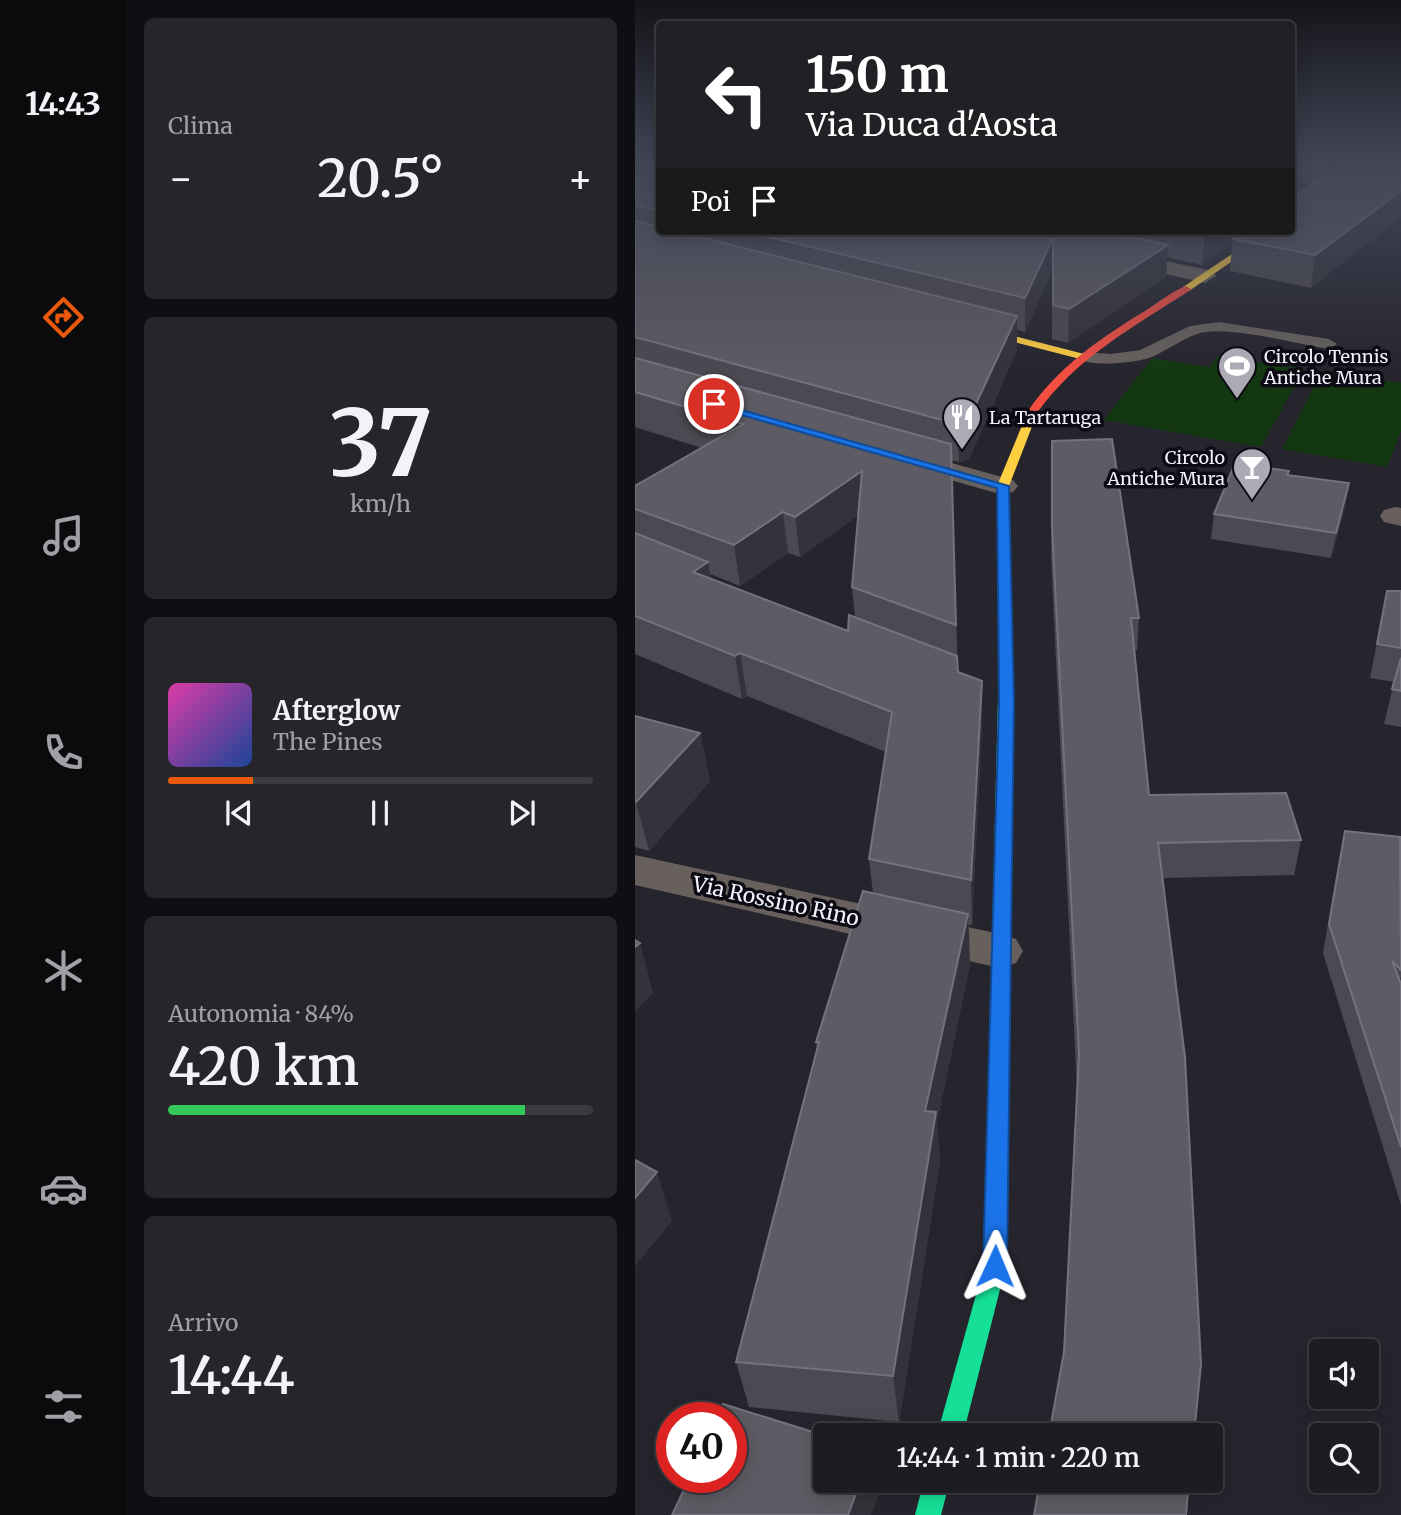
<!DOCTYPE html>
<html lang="it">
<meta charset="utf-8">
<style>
:root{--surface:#1c1c22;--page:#25252a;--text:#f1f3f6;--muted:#a0a1a5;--line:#3a3a40;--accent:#ea580c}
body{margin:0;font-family:Merriweather,serif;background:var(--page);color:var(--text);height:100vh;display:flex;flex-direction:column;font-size:26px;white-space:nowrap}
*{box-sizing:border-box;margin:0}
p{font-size:23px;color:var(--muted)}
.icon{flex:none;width:38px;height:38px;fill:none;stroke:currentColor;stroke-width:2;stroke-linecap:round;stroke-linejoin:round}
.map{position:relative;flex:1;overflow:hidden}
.side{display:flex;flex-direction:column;gap:18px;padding:18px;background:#0f0f13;width:509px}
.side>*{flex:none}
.banner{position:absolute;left:21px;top:21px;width:639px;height:214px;border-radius:7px;box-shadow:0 4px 18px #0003,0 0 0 2px var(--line);background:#202124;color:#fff;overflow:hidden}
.tools{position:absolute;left:674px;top:1339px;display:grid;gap:14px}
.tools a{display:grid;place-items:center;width:70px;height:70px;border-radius:7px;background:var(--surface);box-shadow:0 4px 18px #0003,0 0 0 2px var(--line);font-size:35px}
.speed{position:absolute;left:21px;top:1402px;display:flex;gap:14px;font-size:35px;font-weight:700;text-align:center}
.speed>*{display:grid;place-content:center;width:91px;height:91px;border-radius:50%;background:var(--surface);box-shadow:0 4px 18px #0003,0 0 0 2px var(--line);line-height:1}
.speed .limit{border:10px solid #d22;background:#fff;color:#111}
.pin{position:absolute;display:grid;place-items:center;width:60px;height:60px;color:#fff;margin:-30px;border:4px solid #fff;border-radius:50%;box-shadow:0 2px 7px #0007}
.me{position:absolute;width:77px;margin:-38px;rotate:1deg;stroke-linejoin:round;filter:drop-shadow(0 0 5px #0008)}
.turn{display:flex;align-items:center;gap:24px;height:147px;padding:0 35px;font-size:32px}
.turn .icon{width:91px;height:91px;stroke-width:2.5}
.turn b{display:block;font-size:49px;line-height:60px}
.then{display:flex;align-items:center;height:66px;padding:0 35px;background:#0003;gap:14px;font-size:26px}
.big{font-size:52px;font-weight:600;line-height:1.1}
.side .tile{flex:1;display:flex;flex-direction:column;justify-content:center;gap:10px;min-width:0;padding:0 24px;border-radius:10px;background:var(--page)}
.side .dial{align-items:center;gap:0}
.dial b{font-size:91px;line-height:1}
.song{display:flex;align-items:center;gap:21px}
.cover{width:84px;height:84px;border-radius:10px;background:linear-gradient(135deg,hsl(320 70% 55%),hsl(220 70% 35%))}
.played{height:7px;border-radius:4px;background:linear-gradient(90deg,var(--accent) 20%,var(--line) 20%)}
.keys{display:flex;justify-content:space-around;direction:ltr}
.heat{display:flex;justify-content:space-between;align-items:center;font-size:38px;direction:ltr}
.charge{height:10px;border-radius:5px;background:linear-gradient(90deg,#34c759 84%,var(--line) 0)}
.trip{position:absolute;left:178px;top:1423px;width:410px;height:70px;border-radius:7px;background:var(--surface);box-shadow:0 4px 18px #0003,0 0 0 2px var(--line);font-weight:600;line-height:70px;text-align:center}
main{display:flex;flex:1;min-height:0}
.tab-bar{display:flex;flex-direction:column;width:126px;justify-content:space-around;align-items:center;background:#0b0b0e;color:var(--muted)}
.tab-bar .icon{width:49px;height:49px}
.tab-bar .on{color:var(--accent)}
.tab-bar b{font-size:32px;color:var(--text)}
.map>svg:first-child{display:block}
.green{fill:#133811}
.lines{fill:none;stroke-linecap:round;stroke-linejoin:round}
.lane{fill:#67605d;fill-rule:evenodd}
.street{fill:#67605d;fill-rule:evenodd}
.fast{fill:#16e098;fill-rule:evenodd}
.slow{fill:#ffcf43;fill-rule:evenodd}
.jam{fill:#f24e42;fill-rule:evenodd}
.wall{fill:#4b4951;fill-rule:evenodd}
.shaded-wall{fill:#34333b}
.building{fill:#5d5b63;stroke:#74727c;stroke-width:2}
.route{fill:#1a73e8;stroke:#114b97;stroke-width:2}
.labels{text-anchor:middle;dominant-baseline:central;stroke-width:7;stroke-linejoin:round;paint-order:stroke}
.far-poi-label{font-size:18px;fill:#f2f1fd;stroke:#0c0b13;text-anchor:start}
.street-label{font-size:21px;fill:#f2f1fd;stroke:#0c0b13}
</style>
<main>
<nav class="tab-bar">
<b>14:43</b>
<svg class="icon on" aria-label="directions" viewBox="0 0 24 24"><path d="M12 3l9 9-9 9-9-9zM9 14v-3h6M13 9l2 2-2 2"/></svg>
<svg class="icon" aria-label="music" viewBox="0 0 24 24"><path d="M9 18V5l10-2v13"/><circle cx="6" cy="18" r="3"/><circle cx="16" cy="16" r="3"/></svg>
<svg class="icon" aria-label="phone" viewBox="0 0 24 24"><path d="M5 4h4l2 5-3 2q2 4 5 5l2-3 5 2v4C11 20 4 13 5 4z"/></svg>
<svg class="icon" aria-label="climate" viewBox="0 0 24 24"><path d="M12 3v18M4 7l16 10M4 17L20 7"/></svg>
<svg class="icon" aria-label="car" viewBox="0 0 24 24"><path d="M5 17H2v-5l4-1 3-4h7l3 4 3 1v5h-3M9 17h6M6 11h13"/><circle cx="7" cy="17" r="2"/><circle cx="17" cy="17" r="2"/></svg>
<svg class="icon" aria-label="filters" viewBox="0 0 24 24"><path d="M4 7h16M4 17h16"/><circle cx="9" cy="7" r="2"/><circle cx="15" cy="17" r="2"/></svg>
</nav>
<section class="side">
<div class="tile"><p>Clima</p>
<div class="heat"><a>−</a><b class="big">20.5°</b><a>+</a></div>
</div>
<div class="tile dial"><b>37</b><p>km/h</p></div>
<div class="tile">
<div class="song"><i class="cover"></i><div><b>Afterglow</b><p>The Pines</p></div></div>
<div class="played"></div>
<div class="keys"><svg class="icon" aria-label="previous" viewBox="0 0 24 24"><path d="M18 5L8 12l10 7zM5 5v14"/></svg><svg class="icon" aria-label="pause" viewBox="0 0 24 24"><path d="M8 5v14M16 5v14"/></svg><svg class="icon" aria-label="next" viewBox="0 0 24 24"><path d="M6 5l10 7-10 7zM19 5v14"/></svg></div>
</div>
<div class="tile"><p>Autonomia · 84%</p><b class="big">420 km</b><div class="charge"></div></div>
<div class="tile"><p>Arrivo</p><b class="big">14:44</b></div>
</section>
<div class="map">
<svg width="766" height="1515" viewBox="0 0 766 1515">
<rect width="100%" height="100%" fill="#26252e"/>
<g class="green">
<polygon points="582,356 669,369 626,447 469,420 517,358 575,367"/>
<polygon points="687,371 766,383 766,431 752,467 647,449"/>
</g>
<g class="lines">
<path class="lane" d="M584,322l110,17 8,5 -8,5c-31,-5 -106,-25 -132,-15 -17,6 -32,18 -48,24 -15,5 -62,10 -73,-1l8,-5 27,2 29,-4 50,-24z"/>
<g class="street">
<polygon points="482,251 578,271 581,276 570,283 475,261 471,257 475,253"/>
<polygon points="266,449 378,480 383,486 378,492 368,495 256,463 252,457 256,451"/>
<polygon points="760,507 766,508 766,526 749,522 745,516 749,510"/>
<polygon points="0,855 365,934 381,939 388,951 381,963 365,968 0,885"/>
</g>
<g class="fast">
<polygon points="371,652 378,656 371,1266 328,1435 302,1435 349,1266 364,656"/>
<polygon points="289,1480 315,1480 306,1515 280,1515"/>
</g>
<g class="slow">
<polygon points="631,231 641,231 554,291 548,291 548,287"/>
<polygon points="332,324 453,355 454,357 449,360 329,329 329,325"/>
<polygon points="398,408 403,411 374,486 378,656 371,660 364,656 362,486 393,411"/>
</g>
<path class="jam" d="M551,286l5,3 -2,2c-56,36 -113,67 -152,122h-8l-1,-2c31,-45 74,-74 120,-102 12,-8 25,-18 38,-23z"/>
</g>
<g class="wall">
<path d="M0,162h24v69h632v-69h110l-90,126 -81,-17 2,-26 -30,20 -35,-8 -1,20 -98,66 -16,-4v-69l-27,62 -8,-2v20l-48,109 -10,3 -8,-2 7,212 24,52 -10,201h-3l1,39 -33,158 3,40 -41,260 -150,-15 -13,-45 81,-313 -1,-7 57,-149 -4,-34 17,-107 -139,-56 -5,3 -107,-45v-168l67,-38 -67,-21zM667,183l9,1 -10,6zM223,515l-6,72 3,31 -7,13 -137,-53 -1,-4 30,12 48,-33 12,4z"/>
<polygon points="417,441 504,618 502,650 500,650 514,795 666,840 659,875 528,878 442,1089 416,558"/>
<polygon points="654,471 654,475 714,483 710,508 696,558 576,539 579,514"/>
<polygon points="752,591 766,591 766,727 749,724 759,682 735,678"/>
<polygon points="0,716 65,733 75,781 14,851 0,847"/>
<polygon points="710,831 766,895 766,977 765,981 766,984 766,1205 688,953 704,859"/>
</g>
<g class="shaded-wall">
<polygon points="690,162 722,162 687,185"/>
<polygon points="669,171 665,200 656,207 657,179"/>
<polygon points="766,191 766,217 676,288 680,255"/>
<polygon points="573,231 618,231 598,239 597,245 567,265 570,233"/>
<polygon points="418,238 417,270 390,332 390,298"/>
<polygon points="533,245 531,277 433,343 434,309"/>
<polygon points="382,316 382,350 334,459 324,462 322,424"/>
<polygon points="227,471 231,510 165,557 160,517"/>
<polygon points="714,483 710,508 696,558 701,533"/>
<polygon points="148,512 153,553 105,586 99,545"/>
<polygon points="73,562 80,603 58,572"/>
<polygon points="105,653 112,696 107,699 100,656"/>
<polygon points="347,681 347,724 337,925 336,880"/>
<polygon points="65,733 75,781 14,851 1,802"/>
<polygon points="333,914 335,964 302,1122 305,1162 264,1422 258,1376 290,1111"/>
<polygon points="5,943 18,993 0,1011 0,947"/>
<polygon points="22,1172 37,1221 0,1266 0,1198"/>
<polygon points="226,1480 241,1480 244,1494 236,1515 213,1515"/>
</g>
<g class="building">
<polygon points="0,162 24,162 24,211 0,205"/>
<polygon points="656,162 658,162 658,169 669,171 657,179 658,196 711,162 766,162 766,191 680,255 598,239 609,231 656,231"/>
<polygon points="0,221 24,227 24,231 40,231 382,316 333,421 322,424 0,337"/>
<polygon points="108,231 468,231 533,245 434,309 418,305 418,238 390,298"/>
<polygon points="0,358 316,444 321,625 217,587 227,471 160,517 148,512 99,545 0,509 0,486 108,424 0,392"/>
<polygon points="477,439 504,618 496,618 514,795 651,793 666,840 523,843 550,1057 566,1364 559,1435 414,1435 429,1352 444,1054 417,526 417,441"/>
<polygon points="600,463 654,471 652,475 714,483 701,533 579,514"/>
<polygon points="0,533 73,562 58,572 213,631 214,615 322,656 323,672 347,681 336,880 234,859 257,712 105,653 100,656 0,616"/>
<polygon points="752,591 766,591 766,648 742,644"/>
<polygon points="766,658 766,691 757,689"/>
<polygon points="0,716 65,733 1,802 0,801"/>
<polygon points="710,831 765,837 766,970 757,961 766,984 766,1147 694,924"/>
<polygon points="228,891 333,914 290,1111 301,1112 258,1376 101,1362 184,1042 181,1042"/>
<polygon points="0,940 5,943 0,947"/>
<polygon points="0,1160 22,1172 0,1198"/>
<polygon points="88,1404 191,1436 191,1480 226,1480 213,1515 37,1515 55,1477 96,1477 96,1418 82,1418"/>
<polygon points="405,1480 554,1480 551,1515 399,1515"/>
</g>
<linearGradient id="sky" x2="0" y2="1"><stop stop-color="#151419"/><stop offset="0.43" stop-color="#414657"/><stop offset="1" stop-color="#414657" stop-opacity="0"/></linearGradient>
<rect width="766" height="374" fill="url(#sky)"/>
<polygon class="route" points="75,401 374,486 379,702 372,1266 368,1274 360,1277 352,1274 348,1266 364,702 362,488 75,406"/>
<defs>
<symbol id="stadium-pin" viewBox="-11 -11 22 30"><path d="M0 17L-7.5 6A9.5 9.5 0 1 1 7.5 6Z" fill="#abaab5" stroke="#0c0b13"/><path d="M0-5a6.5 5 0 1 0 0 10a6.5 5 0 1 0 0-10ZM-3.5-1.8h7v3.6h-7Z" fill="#fff"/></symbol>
<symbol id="restaurant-pin" viewBox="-11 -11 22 30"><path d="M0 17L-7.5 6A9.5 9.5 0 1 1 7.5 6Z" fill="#abaab5" stroke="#0c0b13"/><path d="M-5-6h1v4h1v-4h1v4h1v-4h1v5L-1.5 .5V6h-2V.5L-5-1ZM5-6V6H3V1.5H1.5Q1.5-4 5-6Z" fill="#fff"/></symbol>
<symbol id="bar-pin" viewBox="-11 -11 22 30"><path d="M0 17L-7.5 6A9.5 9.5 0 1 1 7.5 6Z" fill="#abaab5" stroke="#0c0b13"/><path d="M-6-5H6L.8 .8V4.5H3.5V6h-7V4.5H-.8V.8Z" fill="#fff"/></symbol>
</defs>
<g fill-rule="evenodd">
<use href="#stadium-pin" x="580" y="344" width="44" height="60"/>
<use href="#restaurant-pin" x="305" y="395" width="44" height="60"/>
<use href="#bar-pin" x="595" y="445" width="44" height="60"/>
</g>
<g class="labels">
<g class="far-poi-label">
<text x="629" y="356">Circolo Tennis<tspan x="629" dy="21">Antiche Mura</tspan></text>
<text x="354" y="417">La Tartaruga</text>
<text x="590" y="457" text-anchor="end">Circolo<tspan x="590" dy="21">Antiche Mura</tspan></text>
</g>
<g class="street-label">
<text transform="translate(141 901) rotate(12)">Via Rossino Rino</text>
</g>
</g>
</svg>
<div class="tools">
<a><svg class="icon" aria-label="sound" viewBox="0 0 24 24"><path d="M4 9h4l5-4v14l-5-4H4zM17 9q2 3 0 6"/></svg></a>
<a><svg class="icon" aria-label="search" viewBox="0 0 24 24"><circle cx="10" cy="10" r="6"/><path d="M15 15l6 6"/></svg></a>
</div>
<div class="speed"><div class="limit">40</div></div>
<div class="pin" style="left:79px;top:404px;background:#d93025"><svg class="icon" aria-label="arrive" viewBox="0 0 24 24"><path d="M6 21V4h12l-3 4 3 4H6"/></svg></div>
<svg class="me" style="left:360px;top:1266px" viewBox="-20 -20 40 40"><path d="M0-17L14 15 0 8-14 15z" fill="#1a73e8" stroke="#fff" stroke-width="4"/></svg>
<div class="trip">14:44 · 1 min · 220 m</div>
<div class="banner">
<div class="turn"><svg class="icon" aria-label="left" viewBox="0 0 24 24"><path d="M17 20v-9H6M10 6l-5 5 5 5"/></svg><div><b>150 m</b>Via Duca d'Aosta</div></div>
<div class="then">Poi<svg class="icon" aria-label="arrive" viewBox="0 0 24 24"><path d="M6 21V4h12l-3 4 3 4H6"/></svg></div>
</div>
</div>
</main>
